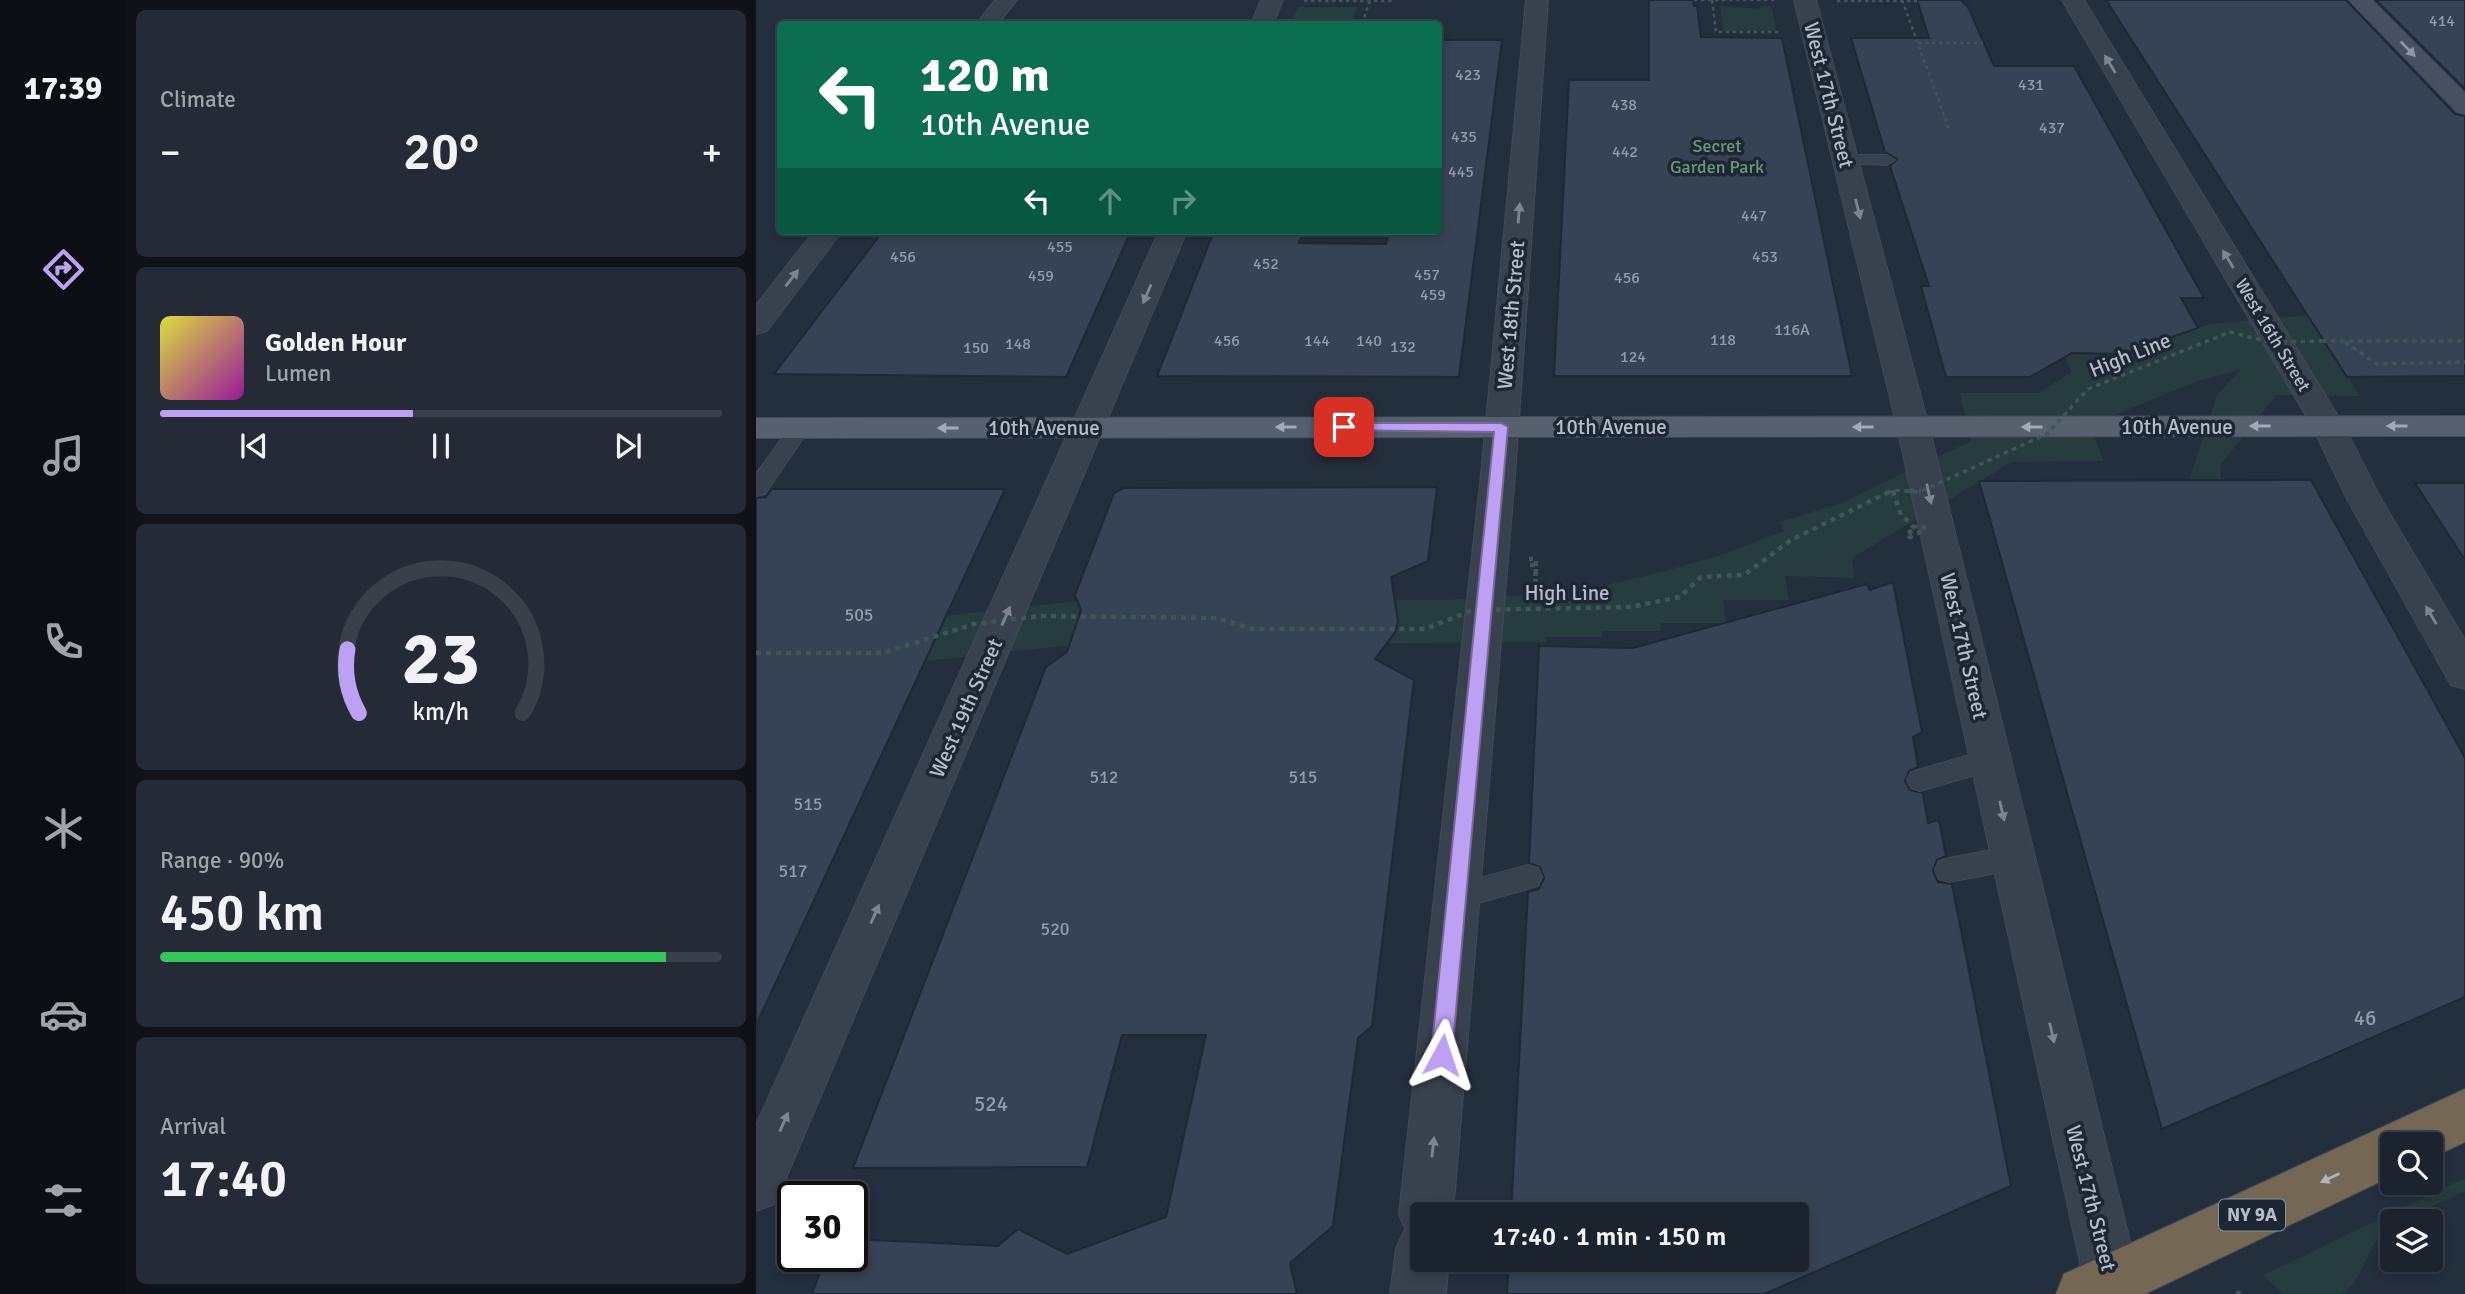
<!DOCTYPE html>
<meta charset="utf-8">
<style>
:root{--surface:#1b232e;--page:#242b36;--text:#f1f3f6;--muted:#a0a4aa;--line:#39404a;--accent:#bca0f2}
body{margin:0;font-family:Signika,sans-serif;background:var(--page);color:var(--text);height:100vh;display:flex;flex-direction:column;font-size:26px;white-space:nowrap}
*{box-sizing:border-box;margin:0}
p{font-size:23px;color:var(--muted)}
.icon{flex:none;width:38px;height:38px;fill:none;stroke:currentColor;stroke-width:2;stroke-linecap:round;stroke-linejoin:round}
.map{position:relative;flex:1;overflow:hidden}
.panel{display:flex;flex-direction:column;gap:10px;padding:10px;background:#0f1319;width:630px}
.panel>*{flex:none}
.guide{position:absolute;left:21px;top:21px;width:665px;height:214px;border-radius:7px;box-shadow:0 4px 10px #0003,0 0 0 2px var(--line);background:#0b6e4f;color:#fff;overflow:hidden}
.buttons{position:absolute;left:1624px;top:1132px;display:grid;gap:14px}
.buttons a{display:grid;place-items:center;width:63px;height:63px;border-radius:7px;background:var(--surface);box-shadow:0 4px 10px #0003,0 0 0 2px var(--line);font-size:35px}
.speed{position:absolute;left:21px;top:1181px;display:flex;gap:14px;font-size:35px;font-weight:700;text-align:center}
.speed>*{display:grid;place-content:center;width:91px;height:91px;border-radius:50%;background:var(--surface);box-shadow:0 4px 10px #0003,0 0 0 2px var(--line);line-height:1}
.speed .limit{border:4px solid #111;border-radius:10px;background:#fff;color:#111}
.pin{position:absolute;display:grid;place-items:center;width:60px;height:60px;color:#fff;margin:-30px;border-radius:14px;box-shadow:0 4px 10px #0006}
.me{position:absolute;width:77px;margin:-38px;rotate:5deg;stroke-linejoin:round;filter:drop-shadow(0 0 5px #0008)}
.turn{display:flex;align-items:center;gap:24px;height:147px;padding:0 28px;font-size:32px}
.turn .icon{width:91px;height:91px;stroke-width:2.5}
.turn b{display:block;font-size:49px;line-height:60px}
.lanes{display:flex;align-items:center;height:66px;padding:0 28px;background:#0003;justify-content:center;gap:35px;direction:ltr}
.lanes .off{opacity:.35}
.big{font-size:52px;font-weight:600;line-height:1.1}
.panel .widget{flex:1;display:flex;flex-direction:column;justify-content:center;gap:10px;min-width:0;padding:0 24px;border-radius:10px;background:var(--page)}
.panel .dial{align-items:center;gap:0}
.dial svg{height:182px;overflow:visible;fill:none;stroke:var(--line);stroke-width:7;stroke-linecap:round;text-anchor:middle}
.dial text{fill:var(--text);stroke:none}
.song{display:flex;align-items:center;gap:21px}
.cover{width:84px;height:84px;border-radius:10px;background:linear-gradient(135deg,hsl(60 70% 55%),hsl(300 70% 35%))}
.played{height:7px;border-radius:4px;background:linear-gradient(90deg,var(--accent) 45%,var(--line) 45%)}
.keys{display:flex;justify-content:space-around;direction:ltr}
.heat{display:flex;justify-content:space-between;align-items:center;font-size:38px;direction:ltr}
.charge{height:10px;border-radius:5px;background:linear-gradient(90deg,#34c759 90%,var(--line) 0)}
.trip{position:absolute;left:654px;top:1202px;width:399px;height:70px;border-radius:7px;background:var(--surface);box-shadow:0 4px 10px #0003,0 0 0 2px var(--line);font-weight:600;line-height:70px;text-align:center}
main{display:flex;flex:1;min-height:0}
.menu{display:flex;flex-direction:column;width:126px;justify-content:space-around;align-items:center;background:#0b0e12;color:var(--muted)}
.menu .icon{width:49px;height:49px}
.menu .active{color:var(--accent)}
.menu b{font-size:32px;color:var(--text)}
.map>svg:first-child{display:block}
.green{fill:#263c3f}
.building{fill:#364354;stroke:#1f2835;stroke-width:2}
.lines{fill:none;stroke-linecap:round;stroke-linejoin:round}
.lane-casing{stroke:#414a57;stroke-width:2}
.street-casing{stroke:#414a57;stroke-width:2}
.secondary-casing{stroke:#414a57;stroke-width:2}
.primary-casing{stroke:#414a57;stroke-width:2}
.highway-casing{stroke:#434c59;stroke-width:2}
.path-far3{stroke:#3f5557;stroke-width:2.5;stroke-dasharray:3.5 3.5;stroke-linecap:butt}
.path-far2{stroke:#3f5557;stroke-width:3.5;stroke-dasharray:4.5 4.5;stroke-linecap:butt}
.path-far1{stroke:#3f5557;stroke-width:4.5;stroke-dasharray:5 5;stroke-linecap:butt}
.path{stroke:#3f5557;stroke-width:5;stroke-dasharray:7 7;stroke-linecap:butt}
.lane{fill:#38414e;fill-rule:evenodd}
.street{fill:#38414e;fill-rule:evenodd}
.secondary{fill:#465061;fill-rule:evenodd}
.primary{fill:#56606e;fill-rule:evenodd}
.highway{fill:#746855;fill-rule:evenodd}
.path-bridge-far1{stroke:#3f5557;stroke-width:3.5;stroke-dasharray:4.5 4.5;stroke-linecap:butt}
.path-bridge{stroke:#3f5557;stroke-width:4.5;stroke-dasharray:5 5;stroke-linecap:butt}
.oneway{fill:#8e96a5}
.oneway2{fill:#7c8592}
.oneway3{fill:#a1aab7}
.oneway4{fill:#aeb4bd}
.route{fill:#bca0f2;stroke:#7a689d;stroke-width:2}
.labels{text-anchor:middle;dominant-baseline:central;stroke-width:7;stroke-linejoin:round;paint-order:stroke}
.far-number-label{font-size:16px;fill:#929caa}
.far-park-label{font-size:18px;fill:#6b9a76;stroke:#1d2633}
.far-street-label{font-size:18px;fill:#b4bcc9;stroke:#1d2633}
.number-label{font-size:18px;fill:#929caa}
.shield{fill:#1d2633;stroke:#878f9c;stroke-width:2}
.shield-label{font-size:19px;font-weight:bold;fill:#b4bcc9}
.street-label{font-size:21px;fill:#b4bcc9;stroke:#1d2633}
.near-number-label{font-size:21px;fill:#929caa}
</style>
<main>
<nav class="menu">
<b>17:39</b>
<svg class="icon active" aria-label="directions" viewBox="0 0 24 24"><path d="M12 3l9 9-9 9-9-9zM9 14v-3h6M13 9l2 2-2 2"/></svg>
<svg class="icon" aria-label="music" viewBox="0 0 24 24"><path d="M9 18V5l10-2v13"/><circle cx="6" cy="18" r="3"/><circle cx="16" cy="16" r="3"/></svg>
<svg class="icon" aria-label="phone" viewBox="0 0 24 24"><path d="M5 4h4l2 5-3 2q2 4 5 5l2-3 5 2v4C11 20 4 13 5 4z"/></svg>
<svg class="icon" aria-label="climate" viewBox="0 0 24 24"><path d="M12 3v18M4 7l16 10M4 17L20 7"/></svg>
<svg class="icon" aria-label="car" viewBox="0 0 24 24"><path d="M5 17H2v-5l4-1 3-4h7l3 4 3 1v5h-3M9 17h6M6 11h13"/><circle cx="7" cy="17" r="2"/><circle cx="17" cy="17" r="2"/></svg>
<svg class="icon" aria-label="filters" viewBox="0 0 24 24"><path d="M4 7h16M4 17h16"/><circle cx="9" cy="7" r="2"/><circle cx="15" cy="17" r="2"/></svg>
</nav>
<section class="panel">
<div class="widget"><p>Climate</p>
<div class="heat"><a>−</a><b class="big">20°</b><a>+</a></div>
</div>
<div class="widget">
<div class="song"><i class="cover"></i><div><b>Golden Hour</b><p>Lumen</p></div></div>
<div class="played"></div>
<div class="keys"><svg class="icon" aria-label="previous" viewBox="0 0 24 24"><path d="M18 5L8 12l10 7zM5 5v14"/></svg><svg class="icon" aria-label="pause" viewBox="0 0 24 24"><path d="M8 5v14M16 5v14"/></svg><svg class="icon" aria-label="next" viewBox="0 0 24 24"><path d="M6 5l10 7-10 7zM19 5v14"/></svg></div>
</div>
<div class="widget dial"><svg viewBox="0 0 100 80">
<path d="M14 69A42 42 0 1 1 86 69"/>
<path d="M14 69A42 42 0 0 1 9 41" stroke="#bca0f2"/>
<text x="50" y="56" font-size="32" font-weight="700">23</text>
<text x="50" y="72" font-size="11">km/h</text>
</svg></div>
<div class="widget"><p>Range · 90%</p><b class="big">450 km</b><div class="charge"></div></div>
<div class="widget"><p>Arrival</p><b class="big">17:40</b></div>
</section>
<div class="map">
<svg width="1709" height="1294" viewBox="0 0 1709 1294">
<rect width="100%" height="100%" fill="#242f3e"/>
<g class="green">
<polygon points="964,6 1005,9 1005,6 1016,6 1020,31 967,31"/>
<polygon points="542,7 601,7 595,24 535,24"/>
<polygon points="1553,315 1604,396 1520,395 1465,464 1465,481 1433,481 1461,395 1484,370 1442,381 1334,425 1348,461 1256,462 1096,558 1099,578 1029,576 1033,600 967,600 970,623 905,623 904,631 846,631 846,637 789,637 789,642 305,646 135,665 0,622 186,616 322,601 685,600 788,594 851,585 909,571 962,556 1028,531 1024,522 1085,503 1215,441 1204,393 1282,393 1316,372 1307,353 1367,354 1454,324"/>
<path d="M1709,1178v13l-63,30 -10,1v4c-25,12 -30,64 -53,68 -17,0 -38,0 -56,0l-20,-19z"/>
</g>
<g class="building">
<polygon points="893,0 937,0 938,6 941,6 945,37 1026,38 1096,376 798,376 813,80 893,80"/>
<polygon points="1161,0 1205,0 1212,7 1238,66 1318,66 1448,298 1425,298 1442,328 1367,354 1316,353 1274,377 1190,377 1165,286 1173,286 1134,166 1141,159 1129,152 1095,38 1173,38"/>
<polygon points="1350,0 1590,0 1699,114 1709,116 1709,376 1591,377"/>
<polygon points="1620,0 1709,0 1709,89"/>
<polygon points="682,40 746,40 703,377 401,376 458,231 547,231 543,243 630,244 633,231 682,231"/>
<polygon points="127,231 375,231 310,377 18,374"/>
<polygon points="1555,480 1709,758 1709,997 1406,1129 1223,481"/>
<polygon points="1659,483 1709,483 1709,560"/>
<polygon points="681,487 672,561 635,577 642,621 640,631 619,659 658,680 616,1026 602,1038 577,1226 534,1263 541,1294 56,1294 70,1256 96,1256 96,1239 242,1246 262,1229 311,1254 410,1217 450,1035 366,1035 331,1167 97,1168 290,667 311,652 325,610 319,595 358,493 368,488"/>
<polygon points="16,489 249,489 0,1025 0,498 10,497"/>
<polygon points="1137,582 1166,732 1157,737 1162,767 1153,771 1149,781 1154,790 1167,793 1172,823 1183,820 1190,856 1181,860 1177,871 1182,882 1196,884 1255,1186 1008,1294 751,1294 753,1260 1041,1260 1041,1214 755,1214 772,892 783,889 788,878 784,867 773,863 783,646 877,648 1111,584 1114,590"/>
</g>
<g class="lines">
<defs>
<g id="lane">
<polygon points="1090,155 1131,155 1139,160 1131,165 1084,163 1082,160"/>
<polygon points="44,421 54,428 9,494 0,496 0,474 37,423"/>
<polygon points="1234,749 1243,752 1247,760 1243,768 1164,791 1155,788 1151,780 1155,772"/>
<polygon points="1256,846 1266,849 1270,858 1266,867 1256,870 1193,882 1183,879 1179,870 1183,861 1193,858"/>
<polygon points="772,865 782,868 786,877 782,886 701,909 691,905 687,896 691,887"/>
</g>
<g id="street">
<polygon points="239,0 261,0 242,24 220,24"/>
<polygon points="505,0 527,0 517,24 495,24"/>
<polygon points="770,0 792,0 759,475 697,1214 667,1214 667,1260 693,1260 690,1294 634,1294 640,1249 649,1229 643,1214 725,475"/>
<polygon points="1038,0 1060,0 1173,427 1387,1294 1331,1294 1141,427"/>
<polygon points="1306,0 1328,0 1588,426 1625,499 1709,640 1709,689 1695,685 1591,499 1556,426"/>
<polygon points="58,231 86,231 11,331 0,334 0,305"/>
<polygon points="403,231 431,231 19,1204 0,1211 0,1125"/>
</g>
<polygon id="secondary" points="1593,0 1616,0 1709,93 1709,114 1701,112"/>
<polygon id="primary" points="1709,416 1709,436 0,438 0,418"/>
<polygon id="highway" points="1709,1089 1709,1142 1675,1158 1675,1144 1636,1144 1636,1176 1389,1294 1300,1294 1308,1274"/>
</defs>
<use href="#lane" class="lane-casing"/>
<use href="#street" class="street-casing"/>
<use href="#secondary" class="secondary-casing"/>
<use href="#primary" class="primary-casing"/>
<use href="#highway" class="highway-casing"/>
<g class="path-far3">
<polyline points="938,0 1018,0"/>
<polyline points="956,0 960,32 1025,32"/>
<polyline points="1146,0 1193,129"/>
<polyline points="548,1 638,1"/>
<polyline points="1081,1 1161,1"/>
<polyline points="606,24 614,0"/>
<polyline points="1162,43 1227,43"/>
</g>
<g class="path-far2">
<polyline points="1566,341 1709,341"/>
<polyline points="1589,342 1621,364 1709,362"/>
</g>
<g class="path-far1">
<polyline points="774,565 780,565 779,598 799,599 799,609"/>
<polyline points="772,589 779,589 780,559 773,559"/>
</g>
<polyline class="path" points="1482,1291 1483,1294"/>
<use href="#lane" class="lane"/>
<use href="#street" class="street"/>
<use href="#secondary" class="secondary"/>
<use href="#primary" class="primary"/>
<use href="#highway" class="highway"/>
<g class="path-bridge-far1">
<polyline points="1137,490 1138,493"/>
<polyline points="1131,493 1137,490 1163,492 1291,434 1332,389 1474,332 1513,342 1566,341"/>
</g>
<g class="path-bridge">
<polyline points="1137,491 1145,515 1160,529 1150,534 1154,537 1170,529 1164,525 1160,527"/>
<polyline points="1153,491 1165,491"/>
<polyline points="0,653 127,653 218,624 285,616 460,618 497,629 669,629 717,610 875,607 924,597 945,577 988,575 1035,540 1135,491"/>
</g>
</g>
<defs><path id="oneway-solid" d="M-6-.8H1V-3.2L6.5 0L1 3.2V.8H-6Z" transform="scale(1.75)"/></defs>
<use class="oneway" href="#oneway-solid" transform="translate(1652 49) rotate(46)"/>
<g class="oneway2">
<use href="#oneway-solid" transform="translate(1354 64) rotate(-121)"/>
<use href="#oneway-solid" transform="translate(1102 209) rotate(76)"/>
<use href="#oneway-solid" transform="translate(763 213) rotate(-85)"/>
<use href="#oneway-solid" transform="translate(1472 259) rotate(-121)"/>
<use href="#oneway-solid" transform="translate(36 278) rotate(-52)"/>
<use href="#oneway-solid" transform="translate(391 294) rotate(113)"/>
<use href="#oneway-solid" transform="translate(1173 494) rotate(77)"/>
<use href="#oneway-solid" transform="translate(1675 615) rotate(-120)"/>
<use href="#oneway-solid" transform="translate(250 616) rotate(-66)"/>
<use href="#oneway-solid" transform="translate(1246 811) rotate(77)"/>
<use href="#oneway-solid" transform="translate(119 914) rotate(-66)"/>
<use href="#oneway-solid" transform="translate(1296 1033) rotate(77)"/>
<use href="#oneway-solid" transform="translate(28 1122) rotate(-66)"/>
<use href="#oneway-solid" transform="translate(677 1147) rotate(-84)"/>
</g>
<g class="oneway3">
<use href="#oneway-solid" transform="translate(1504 426) rotate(180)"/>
<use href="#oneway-solid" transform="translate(1641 426) rotate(-180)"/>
<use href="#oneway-solid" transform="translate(530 427) rotate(180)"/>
<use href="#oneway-solid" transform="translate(1107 427) rotate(180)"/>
<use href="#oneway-solid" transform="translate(1276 427) rotate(180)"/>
<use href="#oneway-solid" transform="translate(192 428) rotate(180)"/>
</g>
<use class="oneway4" href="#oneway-solid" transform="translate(1574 1178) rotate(155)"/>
<polygon class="route" points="588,423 745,423 752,427 696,1055 693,1062 686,1065 678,1062 675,1055 738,432 583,430 583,424"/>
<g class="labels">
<g class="far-number-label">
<text x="1686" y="21">414</text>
<text x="712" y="75">423</text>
<text x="1275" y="85">431</text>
<text x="868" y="105">438</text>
<text x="1296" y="128">437</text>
<text x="708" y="137">435</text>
<text x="869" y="152">442</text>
<text x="705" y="172">445</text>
<text x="998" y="216">447</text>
<text x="304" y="247">455</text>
<text x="147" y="257">456</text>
<text x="1009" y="257">453</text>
<text x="510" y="264">452</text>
<text x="671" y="275">457</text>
<text x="285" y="276">459</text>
<text x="871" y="278">456</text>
<text x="677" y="295">459</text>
<text x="1036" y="330">116A</text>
<text x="967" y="340">118</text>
<text x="471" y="341">456</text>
<text x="561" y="341">144</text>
<text x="613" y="341">140</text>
<text x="262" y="344">148</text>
<text x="647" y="347">132</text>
<text x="220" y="348">150</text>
<text x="877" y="357">124</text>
</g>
<g class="far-park-label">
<text x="961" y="146">Secret<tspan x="961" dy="21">Garden Park</tspan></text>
</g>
<g class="far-street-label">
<text transform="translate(1517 335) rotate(59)">West 16th Street</text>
</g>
<g class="number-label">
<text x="103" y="615">505</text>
<text x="348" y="777">512</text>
<text x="547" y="777">515</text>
<text x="52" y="804">515</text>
<text x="37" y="871">517</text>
<text x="299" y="929">520</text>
</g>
<rect class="shield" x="1463" y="1199.5" width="66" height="31" rx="5"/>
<g class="shield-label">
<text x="1496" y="1215">NY 9A</text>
</g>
<g class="street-label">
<text transform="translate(1073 95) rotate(76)">West 17th Street</text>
<text transform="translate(755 315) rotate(-85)">West 18th Street</text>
<text transform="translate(1374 355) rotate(-22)">High Line</text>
<text x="855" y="427">10th Avenue</text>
<text x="1421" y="427">10th Avenue</text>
<text x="288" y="428">10th Avenue</text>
<text x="811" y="593">High Line</text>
<text transform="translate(1208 646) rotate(77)">West 17th Street</text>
<text transform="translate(210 708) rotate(-66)">West 19th Street</text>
<text transform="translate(1335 1198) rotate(76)">West 17th Street</text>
</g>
<g class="near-number-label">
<text x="1609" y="1018">46</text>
<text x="235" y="1104">524</text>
</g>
</g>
</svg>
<div class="buttons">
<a><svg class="icon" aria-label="search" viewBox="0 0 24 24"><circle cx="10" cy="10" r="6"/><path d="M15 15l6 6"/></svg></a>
<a><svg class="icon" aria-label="layers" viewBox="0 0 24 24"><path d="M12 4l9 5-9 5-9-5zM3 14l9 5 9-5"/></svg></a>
</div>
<div class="speed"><div class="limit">30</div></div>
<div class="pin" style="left:588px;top:427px;background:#d93025"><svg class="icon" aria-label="arrive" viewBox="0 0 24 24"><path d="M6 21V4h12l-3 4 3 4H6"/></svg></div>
<svg class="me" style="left:686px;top:1055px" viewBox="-20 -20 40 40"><path d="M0-17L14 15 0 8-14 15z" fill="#bca0f2" stroke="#fff" stroke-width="4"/></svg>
<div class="trip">17:40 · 1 min · 150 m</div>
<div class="guide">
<div class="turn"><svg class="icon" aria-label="left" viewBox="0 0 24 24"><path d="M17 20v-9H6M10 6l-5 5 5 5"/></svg><div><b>120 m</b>10th Avenue</div></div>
<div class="lanes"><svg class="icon" aria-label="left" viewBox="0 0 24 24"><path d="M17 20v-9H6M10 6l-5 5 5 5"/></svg><svg class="icon off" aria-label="ahead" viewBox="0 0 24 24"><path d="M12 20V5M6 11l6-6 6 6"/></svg><svg class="icon off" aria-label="right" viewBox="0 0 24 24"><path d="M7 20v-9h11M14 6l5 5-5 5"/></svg></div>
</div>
</div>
</main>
